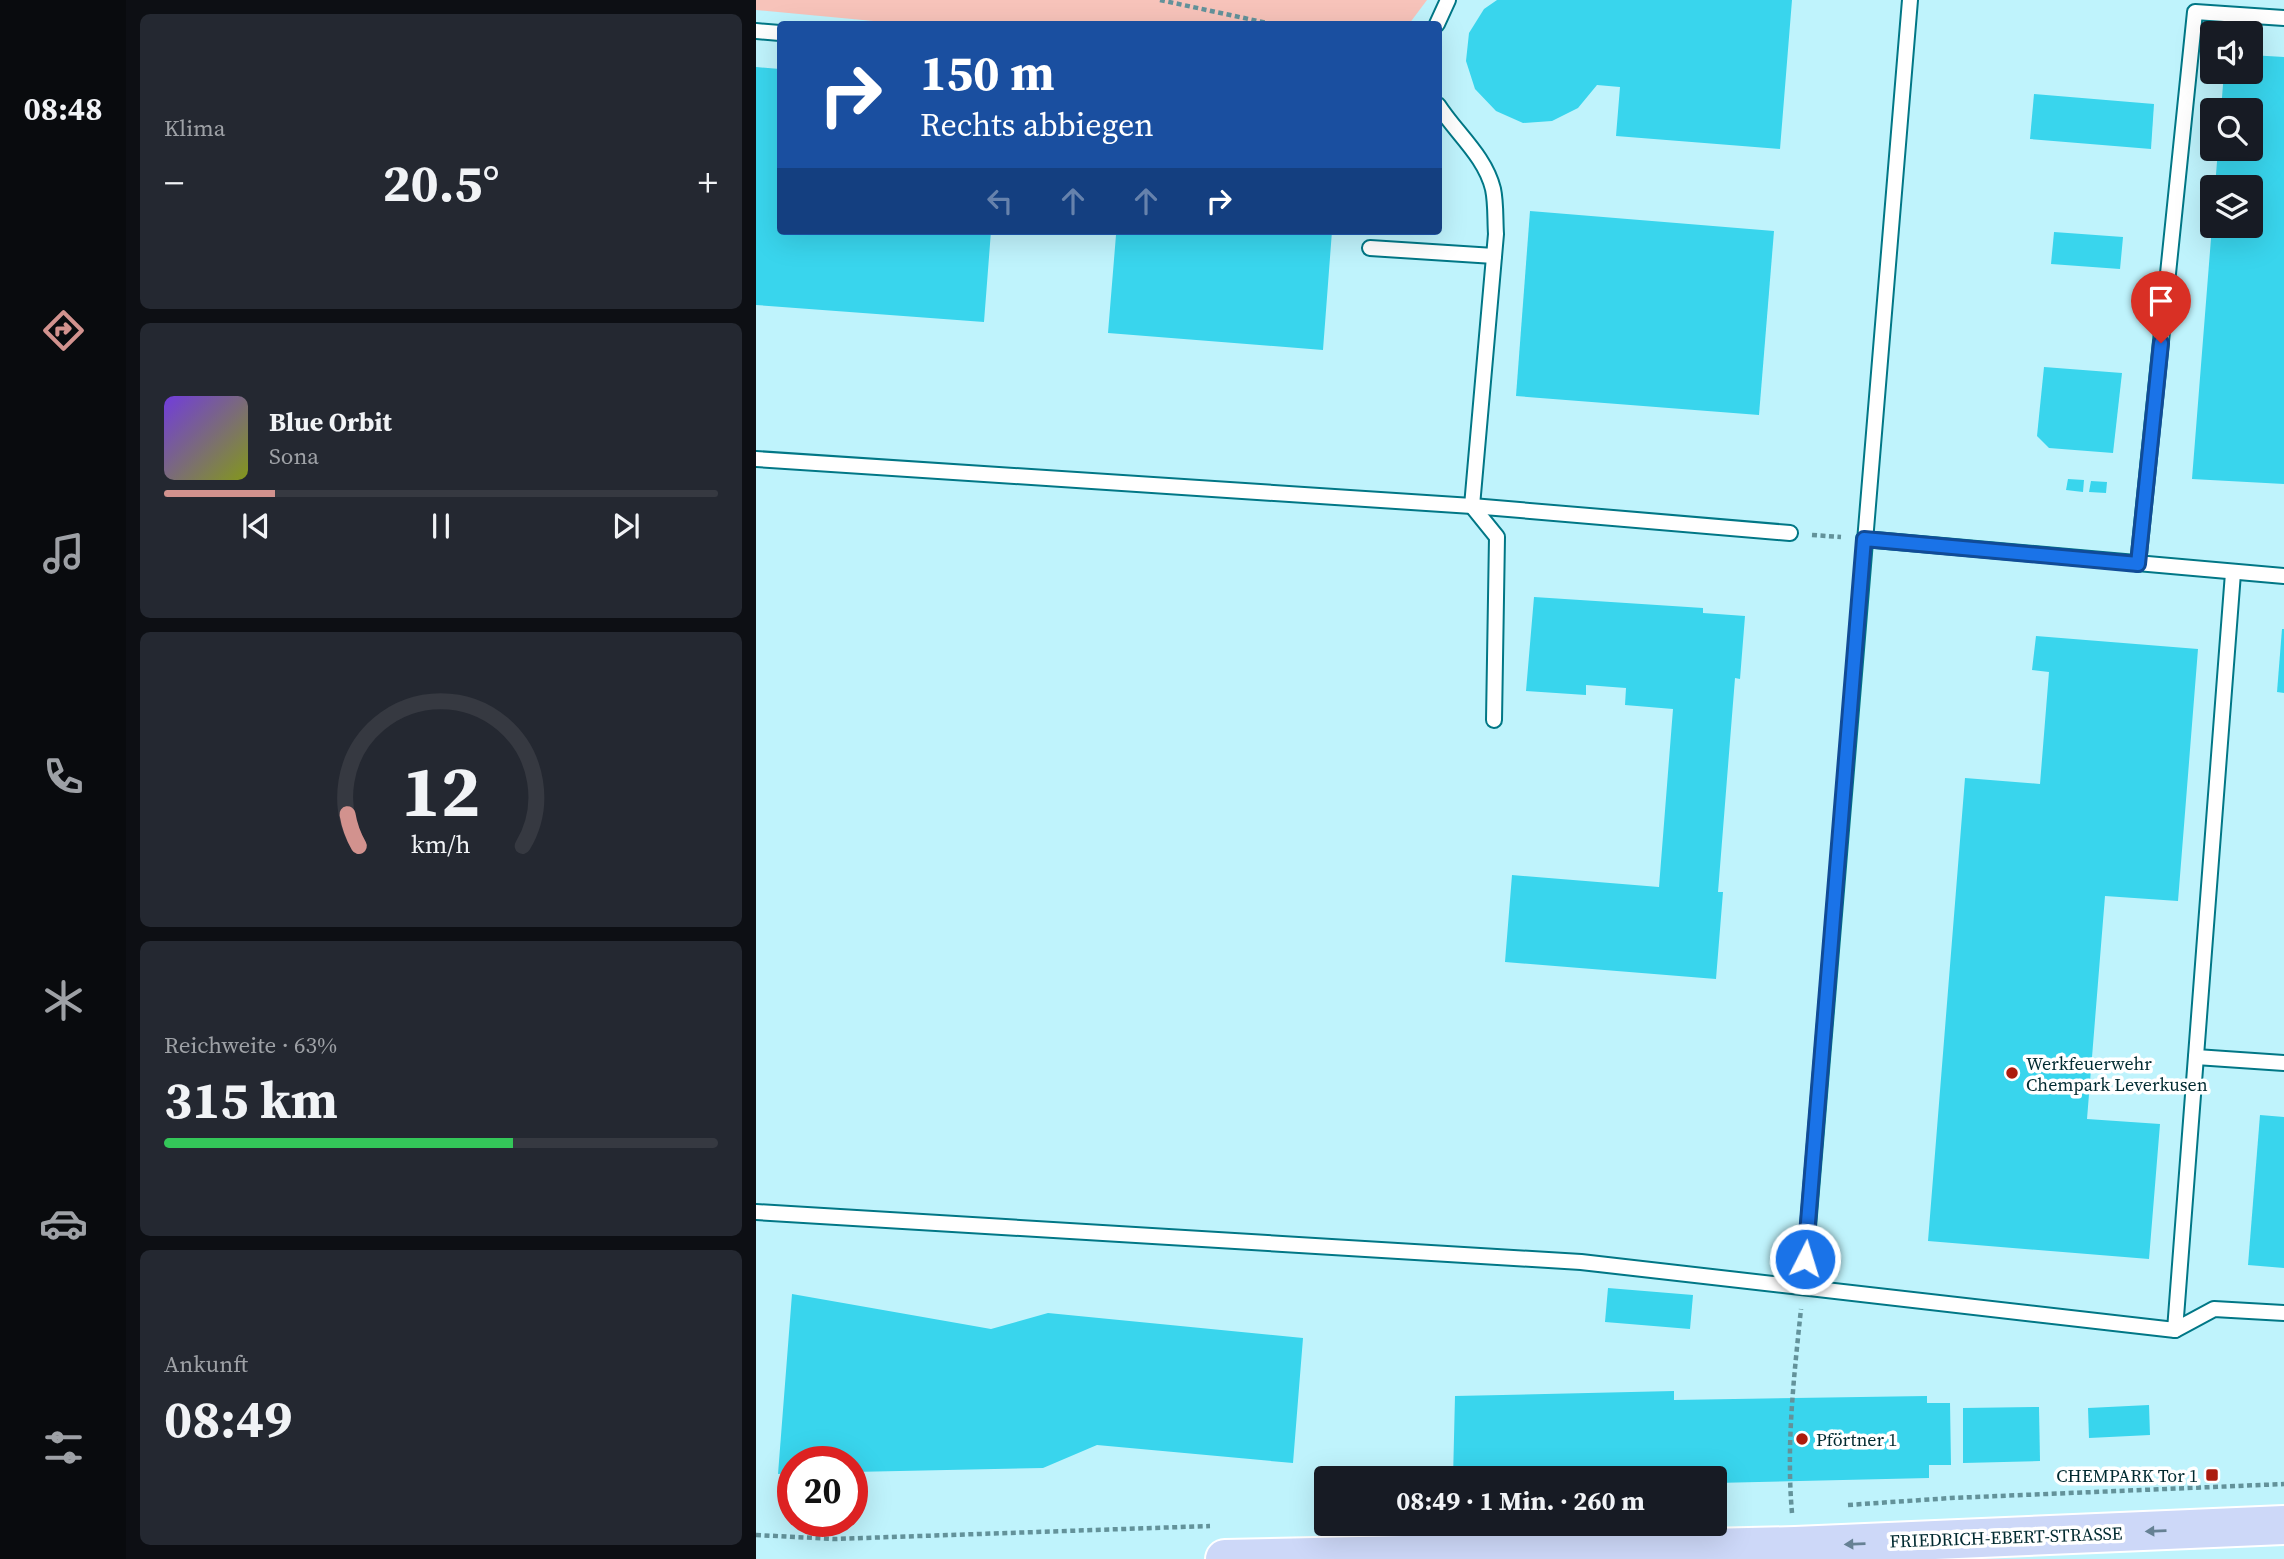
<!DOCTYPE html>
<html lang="de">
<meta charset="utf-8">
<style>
:root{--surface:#171b24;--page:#242831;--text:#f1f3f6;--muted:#9ea1a6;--line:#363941;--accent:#d2928e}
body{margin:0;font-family:"Source Serif 4",serif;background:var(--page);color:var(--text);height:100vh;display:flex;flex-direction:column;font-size:26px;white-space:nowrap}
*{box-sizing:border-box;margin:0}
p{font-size:23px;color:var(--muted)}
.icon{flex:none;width:38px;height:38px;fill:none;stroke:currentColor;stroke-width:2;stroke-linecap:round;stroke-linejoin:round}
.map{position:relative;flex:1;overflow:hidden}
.drawer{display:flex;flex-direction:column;gap:14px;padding:14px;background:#0d0f14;width:630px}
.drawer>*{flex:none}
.banner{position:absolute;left:21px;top:21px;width:665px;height:214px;border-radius:7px;box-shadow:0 7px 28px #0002;background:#1a4fa0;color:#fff;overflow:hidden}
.controls{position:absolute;left:1444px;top:21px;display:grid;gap:14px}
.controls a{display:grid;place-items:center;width:63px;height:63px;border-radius:7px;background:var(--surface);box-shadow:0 7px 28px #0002;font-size:35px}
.speed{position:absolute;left:21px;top:1446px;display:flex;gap:14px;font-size:35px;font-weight:700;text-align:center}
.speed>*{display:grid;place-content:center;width:91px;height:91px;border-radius:50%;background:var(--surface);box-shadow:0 7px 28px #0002;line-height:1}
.speed .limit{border:10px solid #d22;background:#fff;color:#111}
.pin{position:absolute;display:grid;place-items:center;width:60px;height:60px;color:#fff;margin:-72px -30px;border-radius:50% 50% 50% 0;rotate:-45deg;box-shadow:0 0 7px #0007}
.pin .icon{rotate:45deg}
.me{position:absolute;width:77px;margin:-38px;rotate:5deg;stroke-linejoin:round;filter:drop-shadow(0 0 5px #0008)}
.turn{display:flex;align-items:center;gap:24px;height:147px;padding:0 28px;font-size:32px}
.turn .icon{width:91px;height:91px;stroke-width:2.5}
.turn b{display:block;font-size:49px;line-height:60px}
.lanes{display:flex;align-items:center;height:66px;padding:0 28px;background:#0003;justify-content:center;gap:35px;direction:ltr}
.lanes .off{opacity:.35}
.big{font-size:52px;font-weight:700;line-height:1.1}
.drawer .tile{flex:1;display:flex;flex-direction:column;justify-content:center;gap:10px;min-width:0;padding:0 24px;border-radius:10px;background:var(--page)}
.drawer .dial{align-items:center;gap:0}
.dial svg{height:182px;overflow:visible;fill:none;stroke:var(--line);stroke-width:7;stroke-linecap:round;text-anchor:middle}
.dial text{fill:var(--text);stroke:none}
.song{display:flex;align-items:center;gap:21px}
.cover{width:84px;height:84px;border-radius:10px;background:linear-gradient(135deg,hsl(260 70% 55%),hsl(70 70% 35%))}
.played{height:7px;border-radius:4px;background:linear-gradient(90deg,var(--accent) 20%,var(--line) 20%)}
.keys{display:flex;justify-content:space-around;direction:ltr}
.heat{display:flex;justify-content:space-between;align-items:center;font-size:38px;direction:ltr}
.charge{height:10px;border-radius:5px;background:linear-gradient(90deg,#34c759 63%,var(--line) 0)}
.trip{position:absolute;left:558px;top:1466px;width:413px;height:70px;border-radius:7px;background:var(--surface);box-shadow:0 7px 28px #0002;font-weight:700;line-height:70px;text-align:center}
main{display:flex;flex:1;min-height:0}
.dock{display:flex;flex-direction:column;width:126px;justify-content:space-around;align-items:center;background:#090b0e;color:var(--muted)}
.dock .icon{width:49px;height:49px}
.dock .selected{color:var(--accent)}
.dock b{font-size:32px;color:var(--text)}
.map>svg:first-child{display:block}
.green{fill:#f7c3ba}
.building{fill:#39d5ed}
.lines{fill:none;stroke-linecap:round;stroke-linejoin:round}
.service-casing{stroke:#017786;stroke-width:18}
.primary-casing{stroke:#fff;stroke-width:42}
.path{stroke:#63929a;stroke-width:4.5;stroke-dasharray:5 3.5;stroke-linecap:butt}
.service{stroke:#fff;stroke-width:14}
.primary{stroke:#cdd8f8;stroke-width:38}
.oneway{fill:#668194}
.route-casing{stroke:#114b97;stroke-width:18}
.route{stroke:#1a73e8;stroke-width:12}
.poi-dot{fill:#ac1c0e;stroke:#fff;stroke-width:2.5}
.labels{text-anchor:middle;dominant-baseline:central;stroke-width:7;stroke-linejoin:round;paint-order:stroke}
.poi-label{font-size:18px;fill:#002a30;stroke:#fff;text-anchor:start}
.street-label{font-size:18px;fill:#002a30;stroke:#fff}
</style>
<main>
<nav class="dock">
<b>08:48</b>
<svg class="icon selected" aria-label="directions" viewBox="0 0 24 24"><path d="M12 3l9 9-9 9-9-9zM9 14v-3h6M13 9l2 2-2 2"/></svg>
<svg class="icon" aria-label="music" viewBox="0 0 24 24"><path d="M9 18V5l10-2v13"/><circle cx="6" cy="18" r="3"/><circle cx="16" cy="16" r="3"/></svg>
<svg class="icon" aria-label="phone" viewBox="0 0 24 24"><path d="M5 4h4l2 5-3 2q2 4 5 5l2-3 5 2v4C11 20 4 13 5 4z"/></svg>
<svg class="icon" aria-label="climate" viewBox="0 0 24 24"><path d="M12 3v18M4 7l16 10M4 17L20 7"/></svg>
<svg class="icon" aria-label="car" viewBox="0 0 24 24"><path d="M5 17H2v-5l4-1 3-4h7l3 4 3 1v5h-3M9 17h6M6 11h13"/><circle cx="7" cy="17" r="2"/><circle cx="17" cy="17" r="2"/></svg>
<svg class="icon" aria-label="filters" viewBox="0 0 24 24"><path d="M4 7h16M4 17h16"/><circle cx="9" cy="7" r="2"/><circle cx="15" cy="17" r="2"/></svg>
</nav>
<section class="drawer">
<div class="tile"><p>Klima</p>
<div class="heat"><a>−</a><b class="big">20.5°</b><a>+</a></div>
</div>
<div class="tile">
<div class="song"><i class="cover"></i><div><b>Blue Orbit</b><p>Sona</p></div></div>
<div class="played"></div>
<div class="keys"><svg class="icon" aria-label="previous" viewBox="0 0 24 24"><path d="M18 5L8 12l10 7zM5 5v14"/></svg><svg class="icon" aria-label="pause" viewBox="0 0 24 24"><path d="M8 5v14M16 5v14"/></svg><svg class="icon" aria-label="next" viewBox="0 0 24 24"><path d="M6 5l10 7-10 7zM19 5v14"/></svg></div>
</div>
<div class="tile dial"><svg viewBox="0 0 100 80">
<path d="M14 69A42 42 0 1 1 86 69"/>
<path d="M14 69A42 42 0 0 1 9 55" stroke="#d2928e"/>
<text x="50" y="56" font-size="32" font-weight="700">12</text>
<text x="50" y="72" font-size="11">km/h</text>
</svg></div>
<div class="tile"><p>Reichweite · 63%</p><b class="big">315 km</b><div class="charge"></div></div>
<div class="tile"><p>Ankunft</p><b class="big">08:49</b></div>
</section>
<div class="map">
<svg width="1528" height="1559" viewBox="0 0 1528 1559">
<rect width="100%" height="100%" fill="#bff3fc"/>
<polygon class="green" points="0,0 671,0 653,24 149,24 0,10"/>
<g class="building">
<polygon points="741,0 1036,0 1024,149 860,136 864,87 841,85 822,108 796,121 767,123 740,111 719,89 710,61 713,33 728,9"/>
<polygon points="1494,55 1528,57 1528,484 1436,479 1456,226 1494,226 1494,187 1459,187 1462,149 1494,149 1494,110 1465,110 1468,72 1494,72"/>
<polygon points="0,67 24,69 24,231 235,231 228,322 0,305"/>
<polygon points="1278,94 1398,104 1395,149 1274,139"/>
<polygon points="774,211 1018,231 1003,415 760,396"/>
<polygon points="337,231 576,231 567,350 352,333 360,235 337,233"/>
<polygon points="1298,232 1367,237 1364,269 1295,264"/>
<polygon points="1288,367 1366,373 1357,453 1293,448 1281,436"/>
<polygon points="1312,479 1328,480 1327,492 1310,490"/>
<polygon points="1335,481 1351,482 1350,493 1333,492"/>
<polygon points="778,597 947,608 947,613 989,616 984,679 979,678 962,892 967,892 960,979 749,962 756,875 903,887 917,709 869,705 870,688 830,685 830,695 770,691"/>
<polygon points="1526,629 1528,629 1528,693 1521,692"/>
<polygon points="1280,636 1442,649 1422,901 1349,896 1331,1119 1404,1124 1393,1259 1172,1241 1209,778 1284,784 1293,672 1276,670"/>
<polygon points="1504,1115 1528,1117 1528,1268 1492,1265"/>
<polygon points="852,1288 937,1295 934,1329 849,1322"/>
<polygon points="36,1294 235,1329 292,1313 547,1338 537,1463 341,1445 287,1468 96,1472 96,1461 37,1461 37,1473 22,1474"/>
<polygon points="918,1391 918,1400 1171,1396 1171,1403 1194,1403 1195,1465 1173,1465 1173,1478 959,1483 959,1479 920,1477 697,1479 699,1396"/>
<polygon points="1393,1405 1394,1435 1333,1438 1332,1408"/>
<polygon points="1283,1407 1284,1461 1207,1463 1207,1408"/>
</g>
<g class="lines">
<defs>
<g id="service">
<polyline points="681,24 692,0"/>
<polyline points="0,31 24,33"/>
<path d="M682,105c18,28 47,51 55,84 3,14 2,30 3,45l-24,272 25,31 -3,183"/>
<polyline points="614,248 738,256"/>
<polyline points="0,459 716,506 1034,533"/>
<polyline points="1108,539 1528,576"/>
<polyline points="1382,564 1439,12 1528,18"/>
<polyline points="1440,1057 1528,1063"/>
<polyline points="0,1212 825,1262 1419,1330 1477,573"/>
<polyline points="1047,1287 1154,0"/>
<polyline points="1419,1330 1458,1309 1528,1313"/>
</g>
<polyline id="primary" points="469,1559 1039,1546 1528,1525"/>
</defs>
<use href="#service" class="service-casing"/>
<use href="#primary" class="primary-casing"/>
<g class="path">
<polyline points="404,0 516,24"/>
<polyline points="1056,535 1085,537"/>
<polyline points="1092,1505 1195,1498 1528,1484"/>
<path d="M1036,1513c-6,-68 2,-137 9,-204"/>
<polyline points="0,1535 78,1539 454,1526"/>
</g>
<use href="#service" class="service"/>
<use href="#primary" class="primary"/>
</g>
<defs><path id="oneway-solid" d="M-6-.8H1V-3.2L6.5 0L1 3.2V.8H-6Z" transform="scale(1.75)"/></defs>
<g class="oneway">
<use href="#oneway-solid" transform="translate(1400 1531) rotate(178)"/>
<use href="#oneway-solid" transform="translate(1099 1544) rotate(178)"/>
</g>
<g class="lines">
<defs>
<polyline id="route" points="1049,1259 1108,539 1382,564 1405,343"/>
</defs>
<use href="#route" class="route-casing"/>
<use href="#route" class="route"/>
</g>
<g class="poi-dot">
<circle cx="1256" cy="1073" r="7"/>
<circle cx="1046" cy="1439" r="7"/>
<rect x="1449" y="1468" width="14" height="14" rx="3.5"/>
</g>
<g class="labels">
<g class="poi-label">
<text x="1270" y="1063">Werkfeuerwehr<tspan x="1270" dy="21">Chempark Leverkusen</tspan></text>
<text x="1060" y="1439">Pförtner 1</text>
<text x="1442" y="1475" text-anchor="end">CHEMPARK Tor 1</text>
</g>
<g class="street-label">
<text transform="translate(1250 1537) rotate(-2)">FRIEDRICH-EBERT-STRASSE</text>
</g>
</g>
</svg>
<div class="controls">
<a><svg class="icon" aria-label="sound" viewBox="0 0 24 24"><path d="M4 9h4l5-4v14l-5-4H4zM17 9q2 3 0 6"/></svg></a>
<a><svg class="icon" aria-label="search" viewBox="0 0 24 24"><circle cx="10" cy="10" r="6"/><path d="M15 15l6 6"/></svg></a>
<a><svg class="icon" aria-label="layers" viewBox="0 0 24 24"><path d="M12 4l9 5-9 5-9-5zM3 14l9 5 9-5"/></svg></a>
</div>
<div class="speed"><div class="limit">20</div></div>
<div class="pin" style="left:1405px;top:343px;background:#d93025"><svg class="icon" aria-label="arrive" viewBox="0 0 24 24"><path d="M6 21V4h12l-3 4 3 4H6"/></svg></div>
<svg class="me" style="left:1049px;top:1259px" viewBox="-20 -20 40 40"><circle r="17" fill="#1a73e8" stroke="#fff" stroke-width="3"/><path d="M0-11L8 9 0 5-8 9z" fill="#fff"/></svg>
<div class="trip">08:49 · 1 Min. · 260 m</div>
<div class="banner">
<div class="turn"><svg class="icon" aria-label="right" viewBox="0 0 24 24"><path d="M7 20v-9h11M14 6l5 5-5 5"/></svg><div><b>150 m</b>Rechts abbiegen</div></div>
<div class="lanes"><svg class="icon off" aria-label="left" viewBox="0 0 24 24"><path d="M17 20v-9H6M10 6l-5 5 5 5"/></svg><svg class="icon off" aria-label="ahead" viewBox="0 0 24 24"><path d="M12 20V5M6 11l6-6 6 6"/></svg><svg class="icon off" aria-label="ahead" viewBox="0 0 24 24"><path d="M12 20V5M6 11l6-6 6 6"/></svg><svg class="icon" aria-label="right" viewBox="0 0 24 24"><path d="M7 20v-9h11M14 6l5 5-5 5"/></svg></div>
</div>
</div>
</main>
